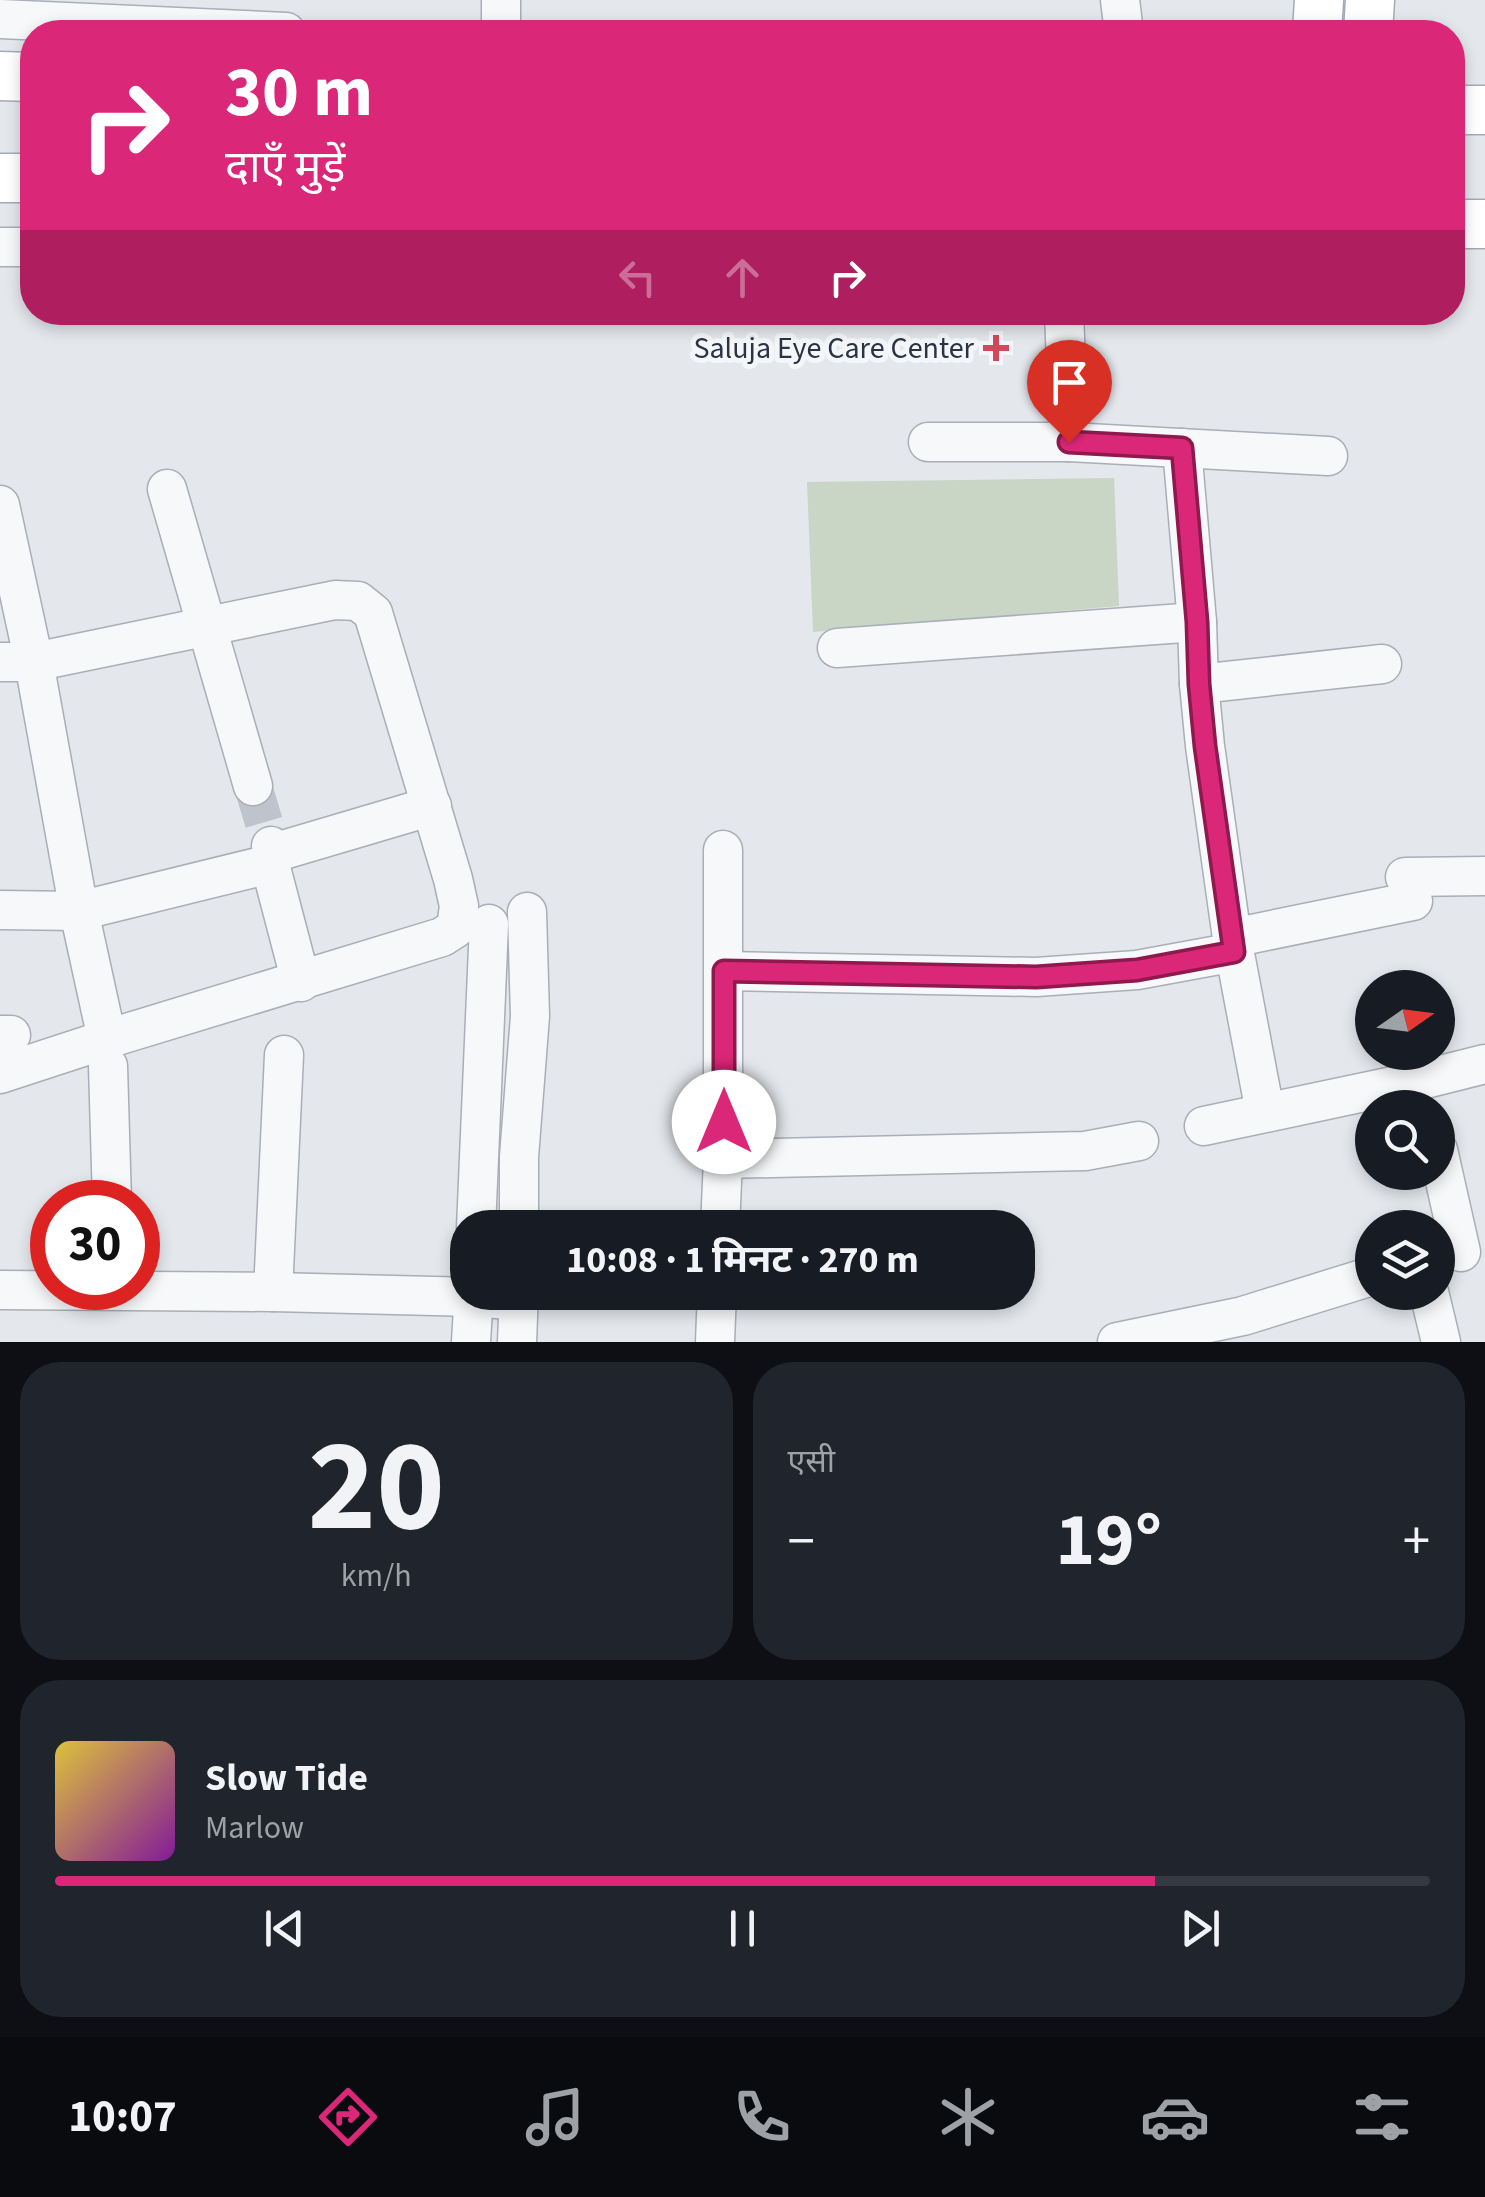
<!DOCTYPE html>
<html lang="hi">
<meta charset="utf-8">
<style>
:root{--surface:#171b24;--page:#20242c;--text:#f1f3f6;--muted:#9ea1a6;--line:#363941;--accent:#db2777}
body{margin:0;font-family:"Source Sans 3","Noto Sans Devanagari",sans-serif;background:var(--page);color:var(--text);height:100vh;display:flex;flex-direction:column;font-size:38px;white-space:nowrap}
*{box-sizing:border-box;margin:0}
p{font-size:32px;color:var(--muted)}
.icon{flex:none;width:55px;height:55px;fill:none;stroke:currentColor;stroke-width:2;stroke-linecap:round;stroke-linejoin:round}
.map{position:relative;height:1342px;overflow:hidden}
.sheet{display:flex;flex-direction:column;gap:20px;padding:20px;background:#0d0f14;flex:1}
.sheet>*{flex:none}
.banner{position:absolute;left:20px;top:20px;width:1445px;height:305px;border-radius:40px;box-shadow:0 5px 15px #0003;background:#db2777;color:#fff;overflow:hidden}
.needle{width:65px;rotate:76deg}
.tools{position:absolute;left:1355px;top:970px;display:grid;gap:20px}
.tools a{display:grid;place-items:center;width:100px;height:100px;border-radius:50%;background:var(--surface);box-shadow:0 5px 15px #0003;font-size:50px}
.speed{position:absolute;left:30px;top:1180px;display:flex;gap:20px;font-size:50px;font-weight:700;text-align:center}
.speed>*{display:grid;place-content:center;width:130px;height:130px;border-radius:50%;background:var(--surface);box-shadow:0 5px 15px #0003;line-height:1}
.speed .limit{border:15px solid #d22;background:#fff;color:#111}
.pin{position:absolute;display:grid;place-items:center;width:85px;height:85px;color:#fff;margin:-102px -42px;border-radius:50% 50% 50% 0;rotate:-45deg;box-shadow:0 0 10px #0007}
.pin .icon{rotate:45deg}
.me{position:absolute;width:110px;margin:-55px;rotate:0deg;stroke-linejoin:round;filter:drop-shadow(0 0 8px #0008)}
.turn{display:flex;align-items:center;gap:35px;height:210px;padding:0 40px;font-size:45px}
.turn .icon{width:130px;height:130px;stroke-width:2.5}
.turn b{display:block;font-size:70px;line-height:85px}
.lanes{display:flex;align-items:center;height:95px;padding:0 40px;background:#0003;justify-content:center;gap:50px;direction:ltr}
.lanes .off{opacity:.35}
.big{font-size:75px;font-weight:700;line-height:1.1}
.sheet .widget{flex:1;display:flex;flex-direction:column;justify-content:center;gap:15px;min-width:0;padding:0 35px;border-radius:40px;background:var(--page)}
.sheet .dial{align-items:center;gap:0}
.dial b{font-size:130px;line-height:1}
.song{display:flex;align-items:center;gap:30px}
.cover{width:120px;height:120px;border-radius:15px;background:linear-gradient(135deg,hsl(50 70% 55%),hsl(290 70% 35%))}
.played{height:10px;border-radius:5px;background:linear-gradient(90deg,var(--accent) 80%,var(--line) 80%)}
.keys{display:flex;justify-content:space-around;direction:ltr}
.heat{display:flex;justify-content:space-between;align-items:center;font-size:55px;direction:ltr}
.sheet .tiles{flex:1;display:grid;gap:20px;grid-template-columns:1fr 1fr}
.widget:last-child{grid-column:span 2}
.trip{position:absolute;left:450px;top:1210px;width:585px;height:100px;border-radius:40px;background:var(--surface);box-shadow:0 5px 15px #0003;font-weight:700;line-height:100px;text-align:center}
.tabs{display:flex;height:160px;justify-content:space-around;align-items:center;background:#090b0e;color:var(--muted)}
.tabs .icon{width:70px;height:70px}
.tabs .active{color:var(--accent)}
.tabs b{font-size:45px;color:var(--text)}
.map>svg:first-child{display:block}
.green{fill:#c9d6c5}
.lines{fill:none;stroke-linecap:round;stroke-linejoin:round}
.minor-tunnel{stroke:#bfc3cb;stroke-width:38;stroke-dasharray:38 19;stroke-linecap:butt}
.minor-casing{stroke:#a9aeb7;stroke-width:41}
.major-casing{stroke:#a3abb8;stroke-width:51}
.minor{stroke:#f7f8fa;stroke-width:38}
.major{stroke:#fff;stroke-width:48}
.route-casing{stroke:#8e194d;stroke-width:25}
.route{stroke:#db2777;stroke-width:18}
.poi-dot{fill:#d1495b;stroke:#f4f6f9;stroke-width:4}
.labels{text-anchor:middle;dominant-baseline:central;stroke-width:10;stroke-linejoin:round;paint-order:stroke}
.poi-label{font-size:30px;fill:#2b3445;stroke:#f4f6f9;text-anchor:end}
</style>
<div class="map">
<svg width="1485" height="1342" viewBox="0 0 1485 1342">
<rect width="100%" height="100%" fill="#e4e7ec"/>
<polygon class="green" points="1114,478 1119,606 813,632 807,482"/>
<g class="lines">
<polyline class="minor-tunnel" points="253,786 271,846"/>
<defs>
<g id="minor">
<polyline points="501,0 501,32"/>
<polyline points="1120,0 1124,32"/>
<polyline points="0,19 286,32"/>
<polyline points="0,247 32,247"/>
<polyline points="1064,312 1069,442"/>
<polyline points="928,442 1069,442 1328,456"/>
<polyline points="1182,448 1197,622 1199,684 1205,746 1232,938 1265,1112"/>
<polyline points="167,489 253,786"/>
<polyline points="0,505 34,662 79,911 107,1039 0,1074"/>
<polyline points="837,648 1197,622"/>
<polyline points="0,662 34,662 335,600 358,601 373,613 453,879 459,906 456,928 442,937 107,1039"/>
<polyline points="1199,684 1382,664"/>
<polyline points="271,846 273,853 270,864 301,982"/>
<polyline points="273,853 432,806"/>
<polyline points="1405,877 1485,876"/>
<polyline points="0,910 79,911 270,864"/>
<polyline points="1232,938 1413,901"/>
<polyline points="724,971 1036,977 1137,970 1235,952"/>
<polyline points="0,1035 11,1035"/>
<polyline points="108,1066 112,1202"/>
<polyline points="1204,1126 1421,1080 1485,1064"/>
<polyline points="1438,1150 1461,1252"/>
<polyline points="723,1159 1085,1151 1139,1141"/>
<polyline points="476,1228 489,924"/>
<polyline points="519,1228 519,1157 530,1016 527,912"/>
<polyline points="720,1228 723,1159 723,850"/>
<polyline points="0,1290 273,1292 474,1297 519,1301"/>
<polyline points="273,1292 284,1055"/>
<polyline points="1429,1292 1441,1342"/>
<polyline points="471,1342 474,1292"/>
<polyline points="517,1342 519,1292"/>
<polyline points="715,1342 717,1292"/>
<polyline points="1117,1342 1243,1316 1372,1276"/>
</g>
<g id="major">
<polyline points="1317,32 1319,0"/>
<polyline points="1368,32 1370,0"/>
<polyline points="0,76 32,77"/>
<polyline points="1452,110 1485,110"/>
<polyline points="0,178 32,178"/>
<polyline points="1452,224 1485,224"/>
</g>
</defs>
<use href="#minor" class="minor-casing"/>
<use href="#major" class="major-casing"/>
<use href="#minor" class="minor"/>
<use href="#major" class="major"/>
</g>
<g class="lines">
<defs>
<polyline id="route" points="724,1122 724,971 1036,977 1137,970 1234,952 1205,746 1199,684 1197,622 1182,448 1069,442"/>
</defs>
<use href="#route" class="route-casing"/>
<use href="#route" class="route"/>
</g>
<path class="poi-dot" d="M991 333h10v10h10v10h-10v10h-10v-10h-10v-10h10z"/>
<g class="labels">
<g class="poi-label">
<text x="974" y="348">Saluja Eye Care Center</text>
</g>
</g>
</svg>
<div class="tools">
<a><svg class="needle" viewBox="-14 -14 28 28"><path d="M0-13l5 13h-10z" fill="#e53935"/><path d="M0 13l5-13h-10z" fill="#9ea1a6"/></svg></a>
<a><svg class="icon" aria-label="search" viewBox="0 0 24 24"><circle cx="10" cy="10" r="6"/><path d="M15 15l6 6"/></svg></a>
<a><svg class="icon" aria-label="layers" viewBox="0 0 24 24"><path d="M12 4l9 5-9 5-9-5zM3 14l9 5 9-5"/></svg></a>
</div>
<div class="speed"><div class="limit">30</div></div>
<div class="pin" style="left:1069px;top:442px;background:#d93025"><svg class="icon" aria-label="arrive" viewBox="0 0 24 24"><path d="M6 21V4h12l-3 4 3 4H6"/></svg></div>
<svg class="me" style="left:724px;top:1122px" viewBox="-20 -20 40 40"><circle r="19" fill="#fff"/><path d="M0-13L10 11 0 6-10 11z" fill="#db2777"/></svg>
<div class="trip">10:08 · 1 मिनट · 270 m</div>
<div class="banner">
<div class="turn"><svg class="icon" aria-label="right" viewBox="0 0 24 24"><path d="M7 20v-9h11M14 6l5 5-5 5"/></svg><div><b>30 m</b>दाएँ मुड़ें</div></div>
<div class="lanes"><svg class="icon off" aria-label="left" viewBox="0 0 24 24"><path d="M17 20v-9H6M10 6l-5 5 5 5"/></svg><svg class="icon off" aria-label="ahead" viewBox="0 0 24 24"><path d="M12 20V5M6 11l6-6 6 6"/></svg><svg class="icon" aria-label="right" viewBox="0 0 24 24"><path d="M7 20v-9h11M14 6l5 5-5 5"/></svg></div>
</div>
</div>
<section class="sheet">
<div class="tiles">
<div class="widget dial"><b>20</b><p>km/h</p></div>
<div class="widget"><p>एसी</p>
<div class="heat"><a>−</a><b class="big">19°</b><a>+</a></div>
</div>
<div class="widget">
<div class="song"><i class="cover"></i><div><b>Slow Tide</b><p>Marlow</p></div></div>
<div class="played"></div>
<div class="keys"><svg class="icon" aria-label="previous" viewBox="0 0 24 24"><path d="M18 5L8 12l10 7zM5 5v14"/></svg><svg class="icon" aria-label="pause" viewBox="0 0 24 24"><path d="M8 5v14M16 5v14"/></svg><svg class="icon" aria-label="next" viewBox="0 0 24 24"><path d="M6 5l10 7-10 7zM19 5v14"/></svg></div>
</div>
</div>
</section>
<nav class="tabs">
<b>10:07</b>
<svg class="icon active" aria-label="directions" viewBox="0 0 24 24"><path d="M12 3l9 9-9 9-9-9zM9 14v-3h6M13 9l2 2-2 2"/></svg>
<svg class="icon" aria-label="music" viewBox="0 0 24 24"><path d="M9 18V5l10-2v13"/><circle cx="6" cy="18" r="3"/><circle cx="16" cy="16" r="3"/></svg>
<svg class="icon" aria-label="phone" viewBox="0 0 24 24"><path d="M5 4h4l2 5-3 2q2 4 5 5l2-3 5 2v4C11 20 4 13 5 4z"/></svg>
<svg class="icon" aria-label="climate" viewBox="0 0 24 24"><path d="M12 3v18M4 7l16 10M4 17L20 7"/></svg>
<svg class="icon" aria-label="car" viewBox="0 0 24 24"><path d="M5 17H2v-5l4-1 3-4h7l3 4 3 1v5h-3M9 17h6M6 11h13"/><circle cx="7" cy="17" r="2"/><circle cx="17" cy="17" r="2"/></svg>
<svg class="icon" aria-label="filters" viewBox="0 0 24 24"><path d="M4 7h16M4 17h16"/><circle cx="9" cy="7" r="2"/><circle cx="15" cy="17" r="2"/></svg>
</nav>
